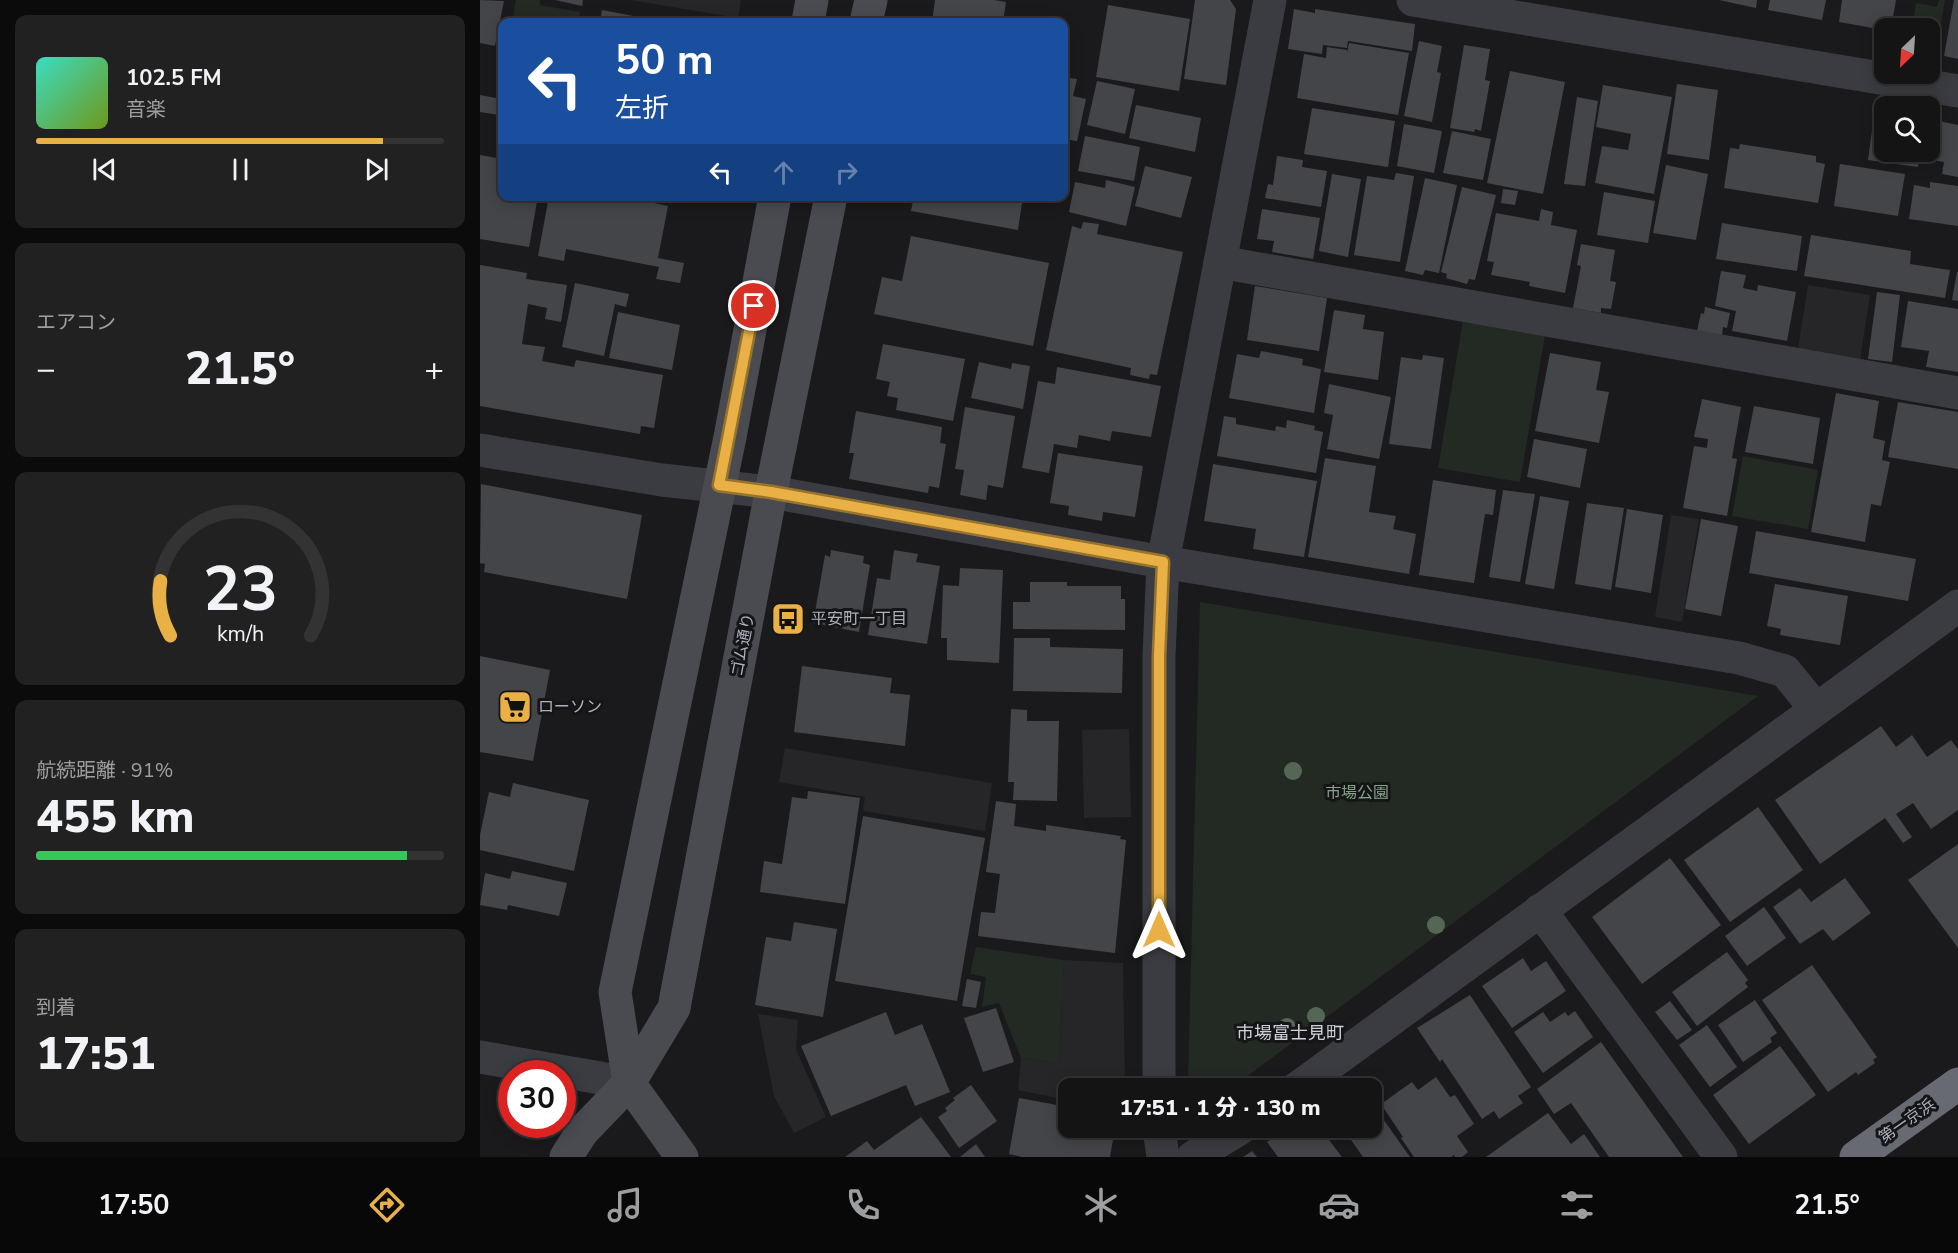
<!DOCTYPE html>
<html lang="ja">
<meta charset="utf-8">
<style>
:root{--surface:#141415;--page:#212122;--text:#f1f3f6;--muted:#9d9ea0;--line:#333334;--accent:#e9b145}
body{margin:0;font-family:"Nunito Sans","Noto Sans JP",sans-serif;background:var(--page);color:var(--text);height:100vh;display:flex;flex-direction:column;font-size:22px;white-space:nowrap}
*{box-sizing:border-box;margin:0}
p{font-size:20px;color:var(--muted)}
.icon{flex:none;width:33px;height:33px;fill:none;stroke:currentColor;stroke-width:2;stroke-linecap:round;stroke-linejoin:round}
.map{position:relative;flex:1;overflow:hidden}
.side{display:flex;flex-direction:column;gap:15px;padding:15px;background:#0b0b0c;width:480px}
.side>*{flex:none}
.top-card{position:absolute;left:18px;top:18px;width:570px;height:183px;border-radius:12px;box-shadow:0 3px 15px #0003,0 0 0 2px var(--line);background:#1a4fa0;color:#fff;overflow:hidden}
.needle{width:39px;rotate:205deg}
.buttons{position:absolute;left:1394px;top:18px;display:grid;gap:12px}
.buttons a{display:grid;place-items:center;width:66px;height:66px;border-radius:12px;background:var(--surface);box-shadow:0 3px 15px #0003,0 0 0 2px var(--line);font-size:30px}
.speed{position:absolute;left:18px;top:1060px;display:flex;gap:12px;font-size:30px;font-weight:700;text-align:center}
.speed>*{display:grid;place-content:center;width:78px;height:78px;border-radius:50%;background:var(--surface);box-shadow:0 3px 15px #0003,0 0 0 2px var(--line);line-height:1}
.speed .limit{border:9px solid #d22;background:#fff;color:#111}
.pin{position:absolute;display:grid;place-items:center;width:51px;height:51px;color:#fff;margin:-26px;border:3px solid #fff;border-radius:50%;box-shadow:0 2px 6px #0007}
.me{position:absolute;width:66px;margin:-33px;rotate:0deg;stroke-linejoin:round;filter:drop-shadow(0 0 4px #0008)}
.turn{display:flex;align-items:center;gap:21px;height:126px;padding:0 18px;font-size:27px}
.turn .icon{width:78px;height:78px;stroke-width:2.5}
.turn b{display:block;font-size:42px;line-height:51px}
.lanes{display:flex;align-items:center;height:57px;padding:0 18px;background:#0003;justify-content:center;gap:30px;direction:ltr}
.lanes .off{opacity:.35}
.big{font-size:45px;font-weight:800;line-height:1.1}
.side .tile{flex:1;display:flex;flex-direction:column;justify-content:center;gap:9px;min-width:0;padding:0 21px;border-radius:12px;background:var(--page)}
.side .dial{align-items:center;gap:0}
.dial svg{height:156px;overflow:visible;fill:none;stroke:var(--line);stroke-width:7;stroke-linecap:round;text-anchor:middle}
.dial text{fill:var(--text);stroke:none}
.song{display:flex;align-items:center;gap:18px}
.cover{width:72px;height:72px;border-radius:9px;background:linear-gradient(135deg,hsl(170 70% 55%),hsl(80 70% 35%))}
.played{height:6px;border-radius:3px;background:linear-gradient(90deg,var(--accent) 85%,var(--line) 85%)}
.keys{display:flex;justify-content:space-around;direction:ltr}
.heat{display:flex;justify-content:space-between;align-items:center;font-size:33px;direction:ltr}
.charge{height:9px;border-radius:4px;background:linear-gradient(90deg,#34c759 91%,var(--line) 0)}
.trip{position:absolute;left:578px;top:1078px;width:324px;height:60px;border-radius:12px;background:var(--surface);box-shadow:0 3px 15px #0003,0 0 0 2px var(--line);font-weight:800;line-height:60px;text-align:center}
.tabs{display:flex;height:96px;justify-content:space-around;align-items:center;background:#080808;color:var(--muted)}
.tabs .icon{width:42px;height:42px}
.tabs .current{color:var(--accent)}
.tabs b{font-size:27px;color:var(--text)}
main{display:flex;flex:1;min-height:0}
.map>svg:first-child{display:block}
.built{fill:#262629}
.green{fill:#222a23}
.building{fill:#444549}
.lines{fill:none;stroke-linecap:round;stroke-linejoin:round}
.street{stroke:#3b3c41;stroke-width:33}
.secondary{stroke:#494b51;stroke-width:33}
.highway{stroke:#676a72;stroke-width:33}
.tree{fill:#556657}
.route-casing{stroke:#97732d;stroke-width:15}
.route{stroke:#e9b145;stroke-width:10}
.labels{text-anchor:middle;dominant-baseline:central;stroke-width:6;stroke-linejoin:round;paint-order:stroke}
.poi-label{font-size:16px;fill:#adb1bb;stroke:#151517;text-anchor:start}
.street-label{font-size:16px;fill:#adb1bb;stroke:#151517}
.park-label{font-size:16px;fill:#85a487;stroke:#151517}
.neighbourhood-label{font-size:18px;fill:#ced0d7;stroke:#151517}
</style>
<main>
<section class="side">
<div class="tile">
<div class="song"><i class="cover"></i><div><b>102.5 FM</b><p>音楽</p></div></div>
<div class="played"></div>
<div class="keys"><svg class="icon" aria-label="previous" viewBox="0 0 24 24"><path d="M18 5L8 12l10 7zM5 5v14"/></svg><svg class="icon" aria-label="pause" viewBox="0 0 24 24"><path d="M8 5v14M16 5v14"/></svg><svg class="icon" aria-label="next" viewBox="0 0 24 24"><path d="M6 5l10 7-10 7zM19 5v14"/></svg></div>
</div>
<div class="tile"><p>エアコン</p>
<div class="heat"><a>−</a><b class="big">21.5°</b><a>+</a></div>
</div>
<div class="tile dial"><svg viewBox="0 0 100 80">
<path d="M14 69A42 42 0 1 1 86 69"/>
<path d="M14 69A42 42 0 0 1 9 41" stroke="#e9b145"/>
<text x="50" y="56" font-size="32" font-weight="700">23</text>
<text x="50" y="72" font-size="11">km/h</text>
</svg></div>
<div class="tile"><p>航続距離 · 91%</p><b class="big">455 km</b><div class="charge"></div></div>
<div class="tile"><p>到着</p><b class="big">17:51</b></div>
</section>
<div class="map">
<svg width="1478" height="1157" viewBox="0 0 1478 1157">
<rect width="100%" height="100%" fill="#1a1a1c"/>
<g class="built">
<polygon points="151,0 261,0 258,18"/>
<polygon points="1328,285 1390,295 1380,360 1318,349"/>
<polygon points="1191,515 1219,519 1202,622 1175,617"/>
<polygon points="649,729 651,817 604,818 602,730"/>
<polygon points="305,748 512,783 505,831 383,811 385,797 299,782"/>
<polygon points="584,960 643,963 645,1089 588,1089 587,1100 538,1090 541,1058 579,1064"/>
<polygon points="278,1014 318,1020 316,1049 346,1117 314,1133 294,1096"/>
</g>
<g class="green">
<polygon points="36,0 60,0 60,5 100,12 98,22 32,22"/>
<polygon points="1459,0 1465,0 1454,65 1449,64 1449,28 1432,28 1436,3 1457,7"/>
<polygon points="983,321 1065,335 1040,482 958,468"/>
<polygon points="1263,456 1338,470 1328,529 1252,516"/>
<polygon points="720,602 1278,696 750,1089 714,1089 708,1082"/>
<polygon points="496,947 584,960 579,1064 541,1058 519,1003 502,1007 506,977 490,974"/>
</g>
<g class="building">
<polygon points="0,0 24,1 15,46 0,43"/>
<polygon points="75,0 103,0 102,6"/>
<polygon points="455,0 514,0 526,2 523,22 452,22"/>
<polygon points="715,0 750,0 756,9 746,85 704,79"/>
<polygon points="1239,0 1277,0 1276,8"/>
<polygon points="1290,0 1346,0 1342,20 1288,10"/>
<polygon points="1362,0 1416,0 1411,28 1404,30 1359,22"/>
<polygon points="1474,0 1478,0 1478,59 1464,56"/>
<polygon points="628,5 710,19 699,91 616,77"/>
<polygon points="814,9 835,13 835,9 935,24 932,51 868,41 867,48 843,45 842,54 808,49"/>
<polygon points="122,10 180,21 180,22 120,22"/>
<polygon points="939,41 962,46 957,72 961,73 952,122 924,116"/>
<polygon points="869,43 929,53 918,115 817,98 824,54 846,58 847,47 867,50 867,53"/>
<polygon points="984,45 1010,49 1005,80 1010,81 1001,131 995,129 994,132 970,128"/>
<polygon points="1030,71 1085,82 1063,194 1007,183"/>
<polygon points="584,77 597,79 593,96 606,99 597,141 584,139"/>
<polygon points="617,81 655,89 645,134 607,125"/>
<polygon points="1197,84 1238,90 1229,160 1187,154"/>
<polygon points="1123,85 1192,97 1174,194 1115,183 1122,146 1148,150 1151,134 1116,127"/>
<polygon points="0,95 21,99 19,115 0,112"/>
<polygon points="1097,97 1118,101 1105,186 1084,184"/>
<polygon points="1396,101 1423,104 1423,106 1404,106 1404,152 1440,152 1438,167 1388,160"/>
<polygon points="656,105 721,118 715,152 649,138"/>
<polygon points="832,108 915,121 908,167 824,154"/>
<polygon points="1454,120 1478,125 1478,177 1462,174 1464,162 1447,159"/>
<polygon points="924,124 962,131 954,173 917,166"/>
<polygon points="972,131 1011,139 1003,180 963,173"/>
<polygon points="605,136 660,147 654,181 598,171"/>
<polygon points="1260,144 1336,156 1336,162 1345,164 1338,203 1244,188 1250,148 1259,149"/>
<polygon points="0,155 22,159 22,196 58,196 49,247 0,239"/>
<polygon points="797,156 823,160 822,167 847,171 841,207 785,198 788,184 793,185"/>
<polygon points="1360,164 1425,174 1418,216 1354,206"/>
<polygon points="1186,165 1228,174 1216,240 1173,233"/>
<polygon points="665,166 712,177 701,218 655,206"/>
<polygon points="916,173 934,176 920,262 874,255 887,176 914,180"/>
<polygon points="852,174 881,179 868,257 839,251"/>
<polygon points="945,178 977,185 959,273 945,270 943,275 925,271"/>
<polygon points="626,180 655,187 646,226 589,212 595,182 625,188"/>
<polygon points="1450,182 1478,186 1478,226 1429,219 1434,185 1450,188"/>
<polygon points="982,187 1016,195 995,280 989,279 987,284 966,278 967,274 961,272"/>
<polygon points="1023,189 1038,191 1035,205 1021,203"/>
<polygon points="1124,192 1175,201 1168,243 1117,235"/>
<polygon points="69,196 142,196 188,206 178,258 204,263 200,283 176,279 179,267 86,249 84,261 58,256"/>
<polygon points="434,196 543,196 538,230 431,211"/>
<polygon points="782,209 840,218 833,259 792,252 794,241 777,239"/>
<polygon points="1061,209 1073,212 1071,225 1097,230 1085,293 1049,286 1050,282 1011,275 1014,262 1007,261 1016,213 1059,221"/>
<polygon points="603,222 619,224 617,234 703,252 677,375 670,374 669,379 650,375 651,368 566,350 592,226 601,229"/>
<polygon points="1242,223 1322,236 1317,271 1236,259"/>
<polygon points="1331,235 1431,251 1430,264 1470,270 1465,298 1324,276"/>
<polygon points="431,236 569,263 553,346 394,314 402,277 422,281"/>
<polygon points="1101,244 1135,250 1130,281 1136,282 1131,309 1121,308 1121,313 1093,308 1101,266 1097,265"/>
<polygon points="0,265 47,273 46,279 87,285 81,322 65,319 67,308 48,304 42,344 65,347 62,361 94,367 96,360 183,375 174,428 161,426 160,434 0,406"/>
<polygon points="1241,271 1266,275 1263,288 1277,291 1278,285 1316,292 1307,341 1252,331 1256,311 1235,306"/>
<polygon points="1477,272 1478,272 1478,301 1472,300"/>
<polygon points="95,283 149,294 146,307 135,304 124,356 82,347"/>
<polygon points="775,286 847,298 839,351 767,340"/>
<polygon points="1397,292 1420,295 1412,362 1388,359"/>
<polygon points="1428,301 1478,309 1478,372 1446,367 1449,351 1421,347"/>
<polygon points="1225,307 1250,313 1247,328 1243,327 1242,336 1217,331 1221,313 1224,314"/>
<polygon points="854,310 885,315 883,329 904,332 898,380 844,372"/>
<polygon points="138,312 200,325 192,370 129,358"/>
<polygon points="403,344 485,359 473,421 416,410 418,398 407,396 410,382 396,379"/>
<polygon points="781,351 823,359 822,365 841,369 834,413 749,398 757,354 779,358"/>
<polygon points="1070,353 1121,362 1116,390 1129,392 1119,443 1055,431"/>
<polygon points="943,355 964,358 951,449 909,444 921,357 942,360"/>
<polygon points="499,362 531,369 532,363 550,366 543,409 491,398"/>
<polygon points="577,367 681,386 671,437 632,431 630,441 599,435 597,448 574,444 569,473 542,468 558,381 575,384"/>
<polygon points="849,384 911,397 899,459 847,449 853,415 844,413"/>
<polygon points="1356,393 1399,401 1393,438 1405,441 1402,460 1410,462 1401,506 1391,504 1385,542 1331,532"/>
<polygon points="1222,399 1261,407 1252,458 1257,459 1247,516 1203,508 1214,446 1227,448 1228,439 1214,437"/>
<polygon points="1418,402 1478,412 1478,469 1408,457"/>
<polygon points="1274,406 1340,418 1333,464 1265,452"/>
<polygon points="485,407 535,416 523,488 508,485 506,500 480,495 484,470 475,469"/>
<polygon points="376,411 462,427 460,443 466,444 459,488 449,486 448,493 369,479 374,453 369,453"/>
<polygon points="744,416 756,418 756,424 795,431 796,426 806,428 807,420 835,426 834,430 843,432 836,473 737,456"/>
<polygon points="1054,439 1107,449 1100,488 1047,477"/>
<polygon points="578,453 663,466 655,517 623,512 622,521 588,515 589,506 570,503"/>
<polygon points="845,458 896,466 889,512 916,516 913,529 936,534 929,574 828,557"/>
<polygon points="733,464 837,481 824,557 773,549 776,529 724,521"/>
<polygon points="953,480 1016,490 1013,515 1005,514 994,583 939,575"/>
<polygon points="1,484 162,515 147,599 4,572 5,564 0,563"/>
<polygon points="1023,490 1055,494 1040,582 1009,577"/>
<polygon points="1060,496 1089,501 1074,589 1045,584"/>
<polygon points="1107,503 1144,508 1131,590 1095,584"/>
<polygon points="1147,509 1183,515 1171,593 1135,587"/>
<polygon points="1221,519 1258,526 1241,616 1205,609"/>
<polygon points="1276,531 1436,559 1428,601 1269,573"/>
<polygon points="351,550 384,556 383,563 390,565 379,632 333,623 345,555 350,557"/>
<polygon points="414,550 438,554 436,562 460,566 447,644 388,635 397,578 410,580"/>
<polygon points="480,568 523,570 519,663 467,660 467,638 461,638 463,585 479,586"/>
<polygon points="550,582 587,582 587,586 641,586 641,599 645,599 645,630 533,629 533,602 550,602"/>
<polygon points="1295,584 1368,596 1360,645 1300,635 1301,629 1287,626"/>
<polygon points="534,638 570,638 570,647 643,649 642,693 533,691"/>
<polygon points="0,656 70,670 53,761 0,752"/>
<polygon points="322,666 412,678 410,693 430,695 425,746 314,732"/>
<polygon points="531,709 547,710 547,721 579,721 577,801 533,800 534,782 528,782"/>
<polygon points="1401,726 1416,747 1432,735 1447,757 1471,740 1478,749 1478,810 1451,829 1433,803 1416,814 1432,837 1423,843 1405,818 1340,864 1295,800"/>
<polygon points="33,783 109,800 94,871 0,850 0,835 9,792 30,797"/>
<polygon points="328,791 380,798 365,904 280,892 284,861 302,864 312,797 327,799"/>
<polygon points="516,801 536,804 534,826 566,831 566,825 641,836 640,839 646,840 635,953 498,936 501,912 515,913 520,874 506,872"/>
<polygon points="1278,807 1323,870 1250,922 1204,860"/>
<polygon points="383,816 505,838 477,1001 355,981"/>
<polygon points="1478,844 1478,948 1428,880"/>
<polygon points="1190,858 1241,925 1162,984 1112,917"/>
<polygon points="32,871 87,883 79,916 28,905 27,910 0,905 5,873 30,879"/>
<polygon points="1365,878 1391,913 1353,941 1343,929 1320,944 1293,907 1320,888 1331,902"/>
<polygon points="1284,907 1306,938 1267,966 1245,936"/>
<polygon points="314,922 357,929 343,1017 275,1005 286,937 311,941"/>
<polygon points="1247,952 1268,980 1265,983 1268,987 1217,1026 1192,992"/>
<polygon points="1043,958 1051,971 1066,961 1086,991 1032,1028 1002,986"/>
<polygon points="1332,965 1397,1057 1393,1060 1395,1063 1378,1075 1376,1072 1348,1092 1282,1000"/>
<polygon points="487,979 501,982 496,1008 482,1006"/>
<polygon points="990,995 1051,1087 1038,1096 1043,1103 1019,1119 1014,1111 1002,1119 962,1059 960,1062 937,1028"/>
<polygon points="1275,1000 1297,1033 1290,1038 1292,1042 1263,1062 1238,1025"/>
<polygon points="1190,1001 1212,1030 1197,1040 1175,1012"/>
<polygon points="516,1008 534,1062 503,1072 484,1018"/>
<polygon points="1095,1011 1113,1037 1063,1073 1034,1032 1063,1012 1070,1022 1085,1012 1088,1016"/>
<polygon points="406,1012 415,1035 442,1024 470,1092 435,1106 426,1085 351,1116 321,1046"/>
<polygon points="1227,1025 1257,1067 1230,1087 1199,1045"/>
<polygon points="1121,1042 1203,1157 1129,1157 1091,1103 1074,1114 1057,1089"/>
<polygon points="1300,1046 1336,1095 1269,1144 1233,1095"/>
<polygon points="956,1077 970,1097 975,1095 994,1124 977,1136 988,1152 982,1157 975,1157 974,1155 971,1157 934,1157 921,1138 923,1137 901,1104 932,1082 938,1090"/>
<polygon points="491,1085 517,1121 479,1148 458,1117 467,1111 465,1108 475,1100 473,1098"/>
<polygon points="539,1098 588,1107 588,1128 635,1128 630,1157 542,1157 529,1154"/>
<polygon points="891,1102 930,1157 883,1157 869,1137 865,1139 857,1128 891,1128"/>
<polygon points="1068,1113 1091,1144 1104,1134 1120,1157 1006,1157"/>
<polygon points="441,1117 471,1157 365,1157 387,1141 394,1150"/>
<polygon points="818,1128 840,1128 862,1157 798,1157 787,1142 805,1129 809,1135"/>
<polygon points="496,1144 505,1157 480,1157"/>
<polygon points="772,1151 777,1157 763,1157"/>
</g>
<g class="lines">
<g class="street">
<polyline points="933,0 1478,91"/>
<polyline points="740,262 1478,393"/>
<polyline points="0,450 182,480 291,492 683,562 1259,658 1305,671 1335,708"/>
<polyline points="1060,910 1241,1157"/>
<polyline points="0,1057 149,1083"/>
<polyline points="679,1089 679,656 683,562 790,0"/>
<polyline points="816,1089 1478,606"/>
<polyline points="679,1128 683,1157"/>
<polyline points="713,1157 761,1128"/>
</g>
<g class="secondary">
<polyline points="328,22 332,0"/>
<polyline points="386,22 391,0"/>
<polyline points="86,1157 102,1132 149,1083 194,1008 291,492 351,196"/>
<polyline points="202,1157 149,1083 135,992 250,437 295,196"/>
</g>
<polyline class="highway" points="1376,1157 1478,1084"/>
</g>
<g class="tree">
<circle cx="813" cy="771" r="9"/>
<circle cx="956" cy="925" r="9"/>
<circle cx="836" cy="1016" r="9"/>
<circle cx="807" cy="1027" r="9"/>
</g>
<g class="lines">
<defs>
<polyline id="route" points="274,306 239,485 291,492 683,562 679,656 679,930"/>
</defs>
<use href="#route" class="route-casing"/>
<use href="#route" class="route"/>
</g>
<defs>
<symbol id="bus-square" viewBox="-11 -11 22 22"><rect x="-9" y="-9" width="18" height="18" rx="4" fill="#e9b145" stroke="#151517"/><path d="M-5-6H5V4H4V6H2V4H-2V6H-4V4H-5ZM-3.5-4V0h7V-4ZM-3.5 1.2v1.5H-2V1.2ZM2 1.2v1.5H3.5V1.2Z" fill="#111"/></symbol>
<symbol id="supermarket-square" viewBox="-11 -11 22 22"><rect x="-9" y="-9" width="18" height="18" rx="4" fill="#e9b145" stroke="#151517"/><path d="M-6-5.5h2.5l.6 2H6L4.5 2H-2.5L-4.4-4H-6ZM-1.5 3.2a1.3 1.3 0 1 0 .1 0ZM3 3.2a1.3 1.3 0 1 0 .1 0Z" fill="#111"/></symbol>
</defs>
<g fill-rule="evenodd">
<use href="#bus-square" x="289" y="600" width="38" height="38"/>
<use href="#supermarket-square" x="16" y="688" width="38" height="38"/>
</g>
<g class="labels">
<g class="poi-label">
<text x="331" y="619">平安町一丁目</text>
<text x="58" y="707">ローソン</text>
</g>
<g class="street-label">
<text transform="translate(263 645) rotate(-79)">ゴム通り</text>
<text transform="translate(1427 1121) rotate(-35)">第一京浜</text>
</g>
<g class="park-label">
<text x="877" y="793">市場公園</text>
</g>
<g class="neighbourhood-label">
<text x="810" y="1033">市場富士見町</text>
</g>
</g>
</svg>
<div class="buttons">
<a><svg class="needle" viewBox="-14 -14 28 28"><path d="M0-13l5 13h-10z" fill="#e53935"/><path d="M0 13l5-13h-10z" fill="#9d9ea0"/></svg></a>
<a><svg class="icon" aria-label="search" viewBox="0 0 24 24"><circle cx="10" cy="10" r="6"/><path d="M15 15l6 6"/></svg></a>
</div>
<div class="speed"><div class="limit">30</div></div>
<div class="pin" style="left:274px;top:306px;background:#d93025"><svg class="icon" aria-label="arrive" viewBox="0 0 24 24"><path d="M6 21V4h12l-3 4 3 4H6"/></svg></div>
<svg class="me" style="left:679px;top:930px" viewBox="-20 -20 40 40"><path d="M0-17L14 15 0 8-14 15z" fill="#e9b145" stroke="#fff" stroke-width="4"/></svg>
<div class="trip">17:51 · 1 分 · 130 m</div>
<div class="top-card">
<div class="turn"><svg class="icon" aria-label="left" viewBox="0 0 24 24"><path d="M17 20v-9H6M10 6l-5 5 5 5"/></svg><div><b>50 m</b>左折</div></div>
<div class="lanes"><svg class="icon" aria-label="left" viewBox="0 0 24 24"><path d="M17 20v-9H6M10 6l-5 5 5 5"/></svg><svg class="icon off" aria-label="ahead" viewBox="0 0 24 24"><path d="M12 20V5M6 11l6-6 6 6"/></svg><svg class="icon off" aria-label="right" viewBox="0 0 24 24"><path d="M7 20v-9h11M14 6l5 5-5 5"/></svg></div>
</div>
</div>
</main>
<nav class="tabs">
<b>17:50</b>
<svg class="icon current" aria-label="directions" viewBox="0 0 24 24"><path d="M12 3l9 9-9 9-9-9zM9 14v-3h6M13 9l2 2-2 2"/></svg>
<svg class="icon" aria-label="music" viewBox="0 0 24 24"><path d="M9 18V5l10-2v13"/><circle cx="6" cy="18" r="3"/><circle cx="16" cy="16" r="3"/></svg>
<svg class="icon" aria-label="phone" viewBox="0 0 24 24"><path d="M5 4h4l2 5-3 2q2 4 5 5l2-3 5 2v4C11 20 4 13 5 4z"/></svg>
<svg class="icon" aria-label="climate" viewBox="0 0 24 24"><path d="M12 3v18M4 7l16 10M4 17L20 7"/></svg>
<svg class="icon" aria-label="car" viewBox="0 0 24 24"><path d="M5 17H2v-5l4-1 3-4h7l3 4 3 1v5h-3M9 17h6M6 11h13"/><circle cx="7" cy="17" r="2"/><circle cx="17" cy="17" r="2"/></svg>
<svg class="icon" aria-label="filters" viewBox="0 0 24 24"><path d="M4 7h16M4 17h16"/><circle cx="9" cy="7" r="2"/><circle cx="15" cy="17" r="2"/></svg>
<b>21.5°</b>
</nav>
